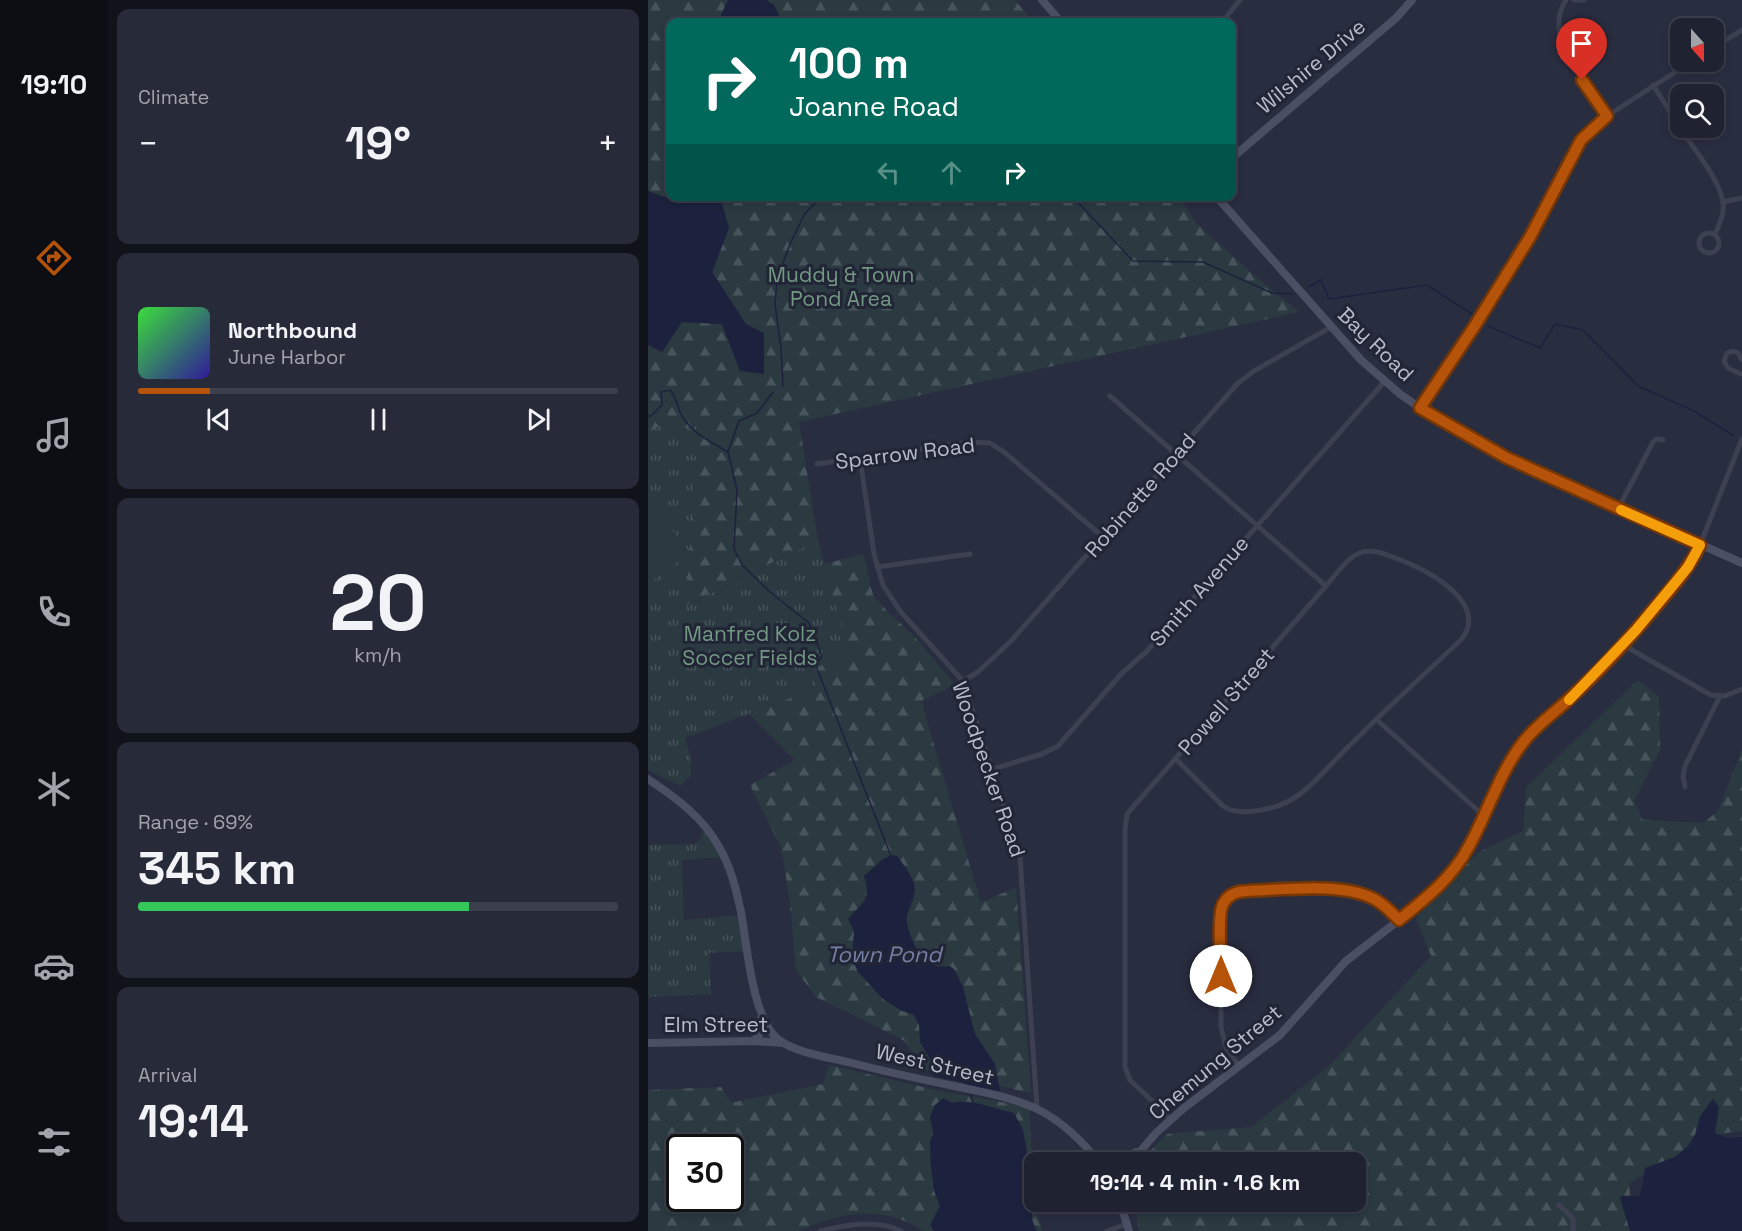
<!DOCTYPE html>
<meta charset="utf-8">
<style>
:root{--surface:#1f2230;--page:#272a38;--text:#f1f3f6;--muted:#a1a4ab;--line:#3c3f4c;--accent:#b45309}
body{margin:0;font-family:"Space Grotesk",sans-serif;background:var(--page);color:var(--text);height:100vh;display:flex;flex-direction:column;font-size:22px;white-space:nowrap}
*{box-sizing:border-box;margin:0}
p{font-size:20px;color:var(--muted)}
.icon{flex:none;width:33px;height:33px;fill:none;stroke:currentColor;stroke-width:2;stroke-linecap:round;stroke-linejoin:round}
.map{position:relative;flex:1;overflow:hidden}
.details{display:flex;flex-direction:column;gap:9px;padding:9px;background:#11131a;width:540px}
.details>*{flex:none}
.top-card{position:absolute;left:18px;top:18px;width:570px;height:183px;border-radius:12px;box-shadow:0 3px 9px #0003,0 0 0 2px var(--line);background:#00695c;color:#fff;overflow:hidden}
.needle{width:39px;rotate:159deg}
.controls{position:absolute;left:1022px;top:18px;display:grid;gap:12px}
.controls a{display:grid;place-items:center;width:54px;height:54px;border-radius:12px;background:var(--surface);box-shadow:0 3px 9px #0003,0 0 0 2px var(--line);font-size:30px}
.speed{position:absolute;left:18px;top:1134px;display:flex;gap:12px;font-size:30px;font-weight:700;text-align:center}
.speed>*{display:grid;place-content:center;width:78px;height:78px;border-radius:50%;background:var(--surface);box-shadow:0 3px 9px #0003,0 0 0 2px var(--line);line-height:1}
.speed .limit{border:3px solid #111;border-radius:9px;background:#fff;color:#111}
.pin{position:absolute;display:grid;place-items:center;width:51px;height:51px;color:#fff;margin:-62px -26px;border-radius:50% 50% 50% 0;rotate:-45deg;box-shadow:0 0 6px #0007}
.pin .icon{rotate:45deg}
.me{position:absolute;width:66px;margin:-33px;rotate:0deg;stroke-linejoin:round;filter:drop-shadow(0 0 4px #0008)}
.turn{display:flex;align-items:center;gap:21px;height:126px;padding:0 24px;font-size:27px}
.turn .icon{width:78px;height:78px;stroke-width:2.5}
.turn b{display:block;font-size:42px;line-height:51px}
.lanes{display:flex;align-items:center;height:57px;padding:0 24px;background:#0003;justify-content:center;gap:30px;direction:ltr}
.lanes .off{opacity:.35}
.big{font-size:45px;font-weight:700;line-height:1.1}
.details .widget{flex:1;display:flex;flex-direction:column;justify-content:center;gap:9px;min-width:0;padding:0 21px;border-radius:12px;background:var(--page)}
.details .dial{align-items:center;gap:0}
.dial b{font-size:78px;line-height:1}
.song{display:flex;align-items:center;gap:18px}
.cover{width:72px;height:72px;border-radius:9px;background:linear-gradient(135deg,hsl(120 70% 55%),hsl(250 70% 35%))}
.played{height:6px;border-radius:3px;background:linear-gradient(90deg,var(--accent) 15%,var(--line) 15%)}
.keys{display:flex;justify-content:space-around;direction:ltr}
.heat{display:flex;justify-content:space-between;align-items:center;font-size:33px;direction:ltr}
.charge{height:9px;border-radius:4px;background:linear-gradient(90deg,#34c759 69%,var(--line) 0)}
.trip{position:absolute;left:376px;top:1152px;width:342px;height:60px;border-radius:12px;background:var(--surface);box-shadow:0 3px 9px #0003,0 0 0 2px var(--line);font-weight:700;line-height:60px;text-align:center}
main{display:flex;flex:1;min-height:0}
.tabs{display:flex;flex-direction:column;width:108px;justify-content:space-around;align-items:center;background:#0c0e13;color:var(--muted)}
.tabs .icon{width:42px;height:42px}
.tabs .active{color:var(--accent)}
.tabs b{font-size:27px;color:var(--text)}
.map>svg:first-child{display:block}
.grass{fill:url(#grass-tufts)}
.forest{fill:url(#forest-firs);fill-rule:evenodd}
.pitch{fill:#2b3941}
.water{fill:#1c223d}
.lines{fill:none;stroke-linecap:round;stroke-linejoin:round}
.stream{stroke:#1c223d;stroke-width:1.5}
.street{stroke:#3d4050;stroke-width:5}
.secondary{stroke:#4b4f63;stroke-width:8}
.route-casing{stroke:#753606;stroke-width:15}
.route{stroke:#b45309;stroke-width:10}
.slow{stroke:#f59e0b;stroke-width:10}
.labels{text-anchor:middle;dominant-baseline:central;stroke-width:6;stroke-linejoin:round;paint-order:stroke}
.street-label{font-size:21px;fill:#b9bcca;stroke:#212535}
.park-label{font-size:21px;fill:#739984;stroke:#212535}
.water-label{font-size:22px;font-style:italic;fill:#7680a6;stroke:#212535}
</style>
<main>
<nav class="tabs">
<b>19:10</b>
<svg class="icon active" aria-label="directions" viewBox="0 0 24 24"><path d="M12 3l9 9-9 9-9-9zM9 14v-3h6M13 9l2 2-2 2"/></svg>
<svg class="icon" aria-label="music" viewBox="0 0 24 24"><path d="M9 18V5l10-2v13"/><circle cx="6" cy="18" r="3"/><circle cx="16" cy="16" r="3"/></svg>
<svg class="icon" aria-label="phone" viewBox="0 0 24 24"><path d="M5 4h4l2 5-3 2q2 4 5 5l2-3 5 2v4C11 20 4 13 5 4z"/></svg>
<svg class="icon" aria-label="climate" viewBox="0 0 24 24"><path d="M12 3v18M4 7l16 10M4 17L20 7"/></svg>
<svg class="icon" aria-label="car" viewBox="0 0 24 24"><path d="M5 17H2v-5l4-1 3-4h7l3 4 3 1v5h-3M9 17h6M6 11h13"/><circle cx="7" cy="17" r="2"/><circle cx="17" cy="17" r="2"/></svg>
<svg class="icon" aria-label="filters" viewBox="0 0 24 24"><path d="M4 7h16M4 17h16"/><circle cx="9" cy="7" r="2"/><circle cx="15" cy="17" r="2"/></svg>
</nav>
<section class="details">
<div class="widget"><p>Climate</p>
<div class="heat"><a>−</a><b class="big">19°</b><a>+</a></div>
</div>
<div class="widget">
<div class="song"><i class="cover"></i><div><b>Northbound</b><p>June Harbor</p></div></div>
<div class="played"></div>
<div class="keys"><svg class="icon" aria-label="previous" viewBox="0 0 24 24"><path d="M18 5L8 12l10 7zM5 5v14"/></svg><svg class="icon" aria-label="pause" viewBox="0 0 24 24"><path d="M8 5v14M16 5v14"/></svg><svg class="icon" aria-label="next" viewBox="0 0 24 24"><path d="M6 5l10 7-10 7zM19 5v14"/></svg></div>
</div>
<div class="widget dial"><b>20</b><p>km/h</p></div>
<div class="widget"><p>Range · 69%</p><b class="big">345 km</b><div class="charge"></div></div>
<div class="widget"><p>Arrival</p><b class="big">19:14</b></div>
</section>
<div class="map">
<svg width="1094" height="1231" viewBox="0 0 1094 1231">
<defs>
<pattern id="grass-tufts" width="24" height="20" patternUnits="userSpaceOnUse" patternTransform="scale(1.5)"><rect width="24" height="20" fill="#2b3941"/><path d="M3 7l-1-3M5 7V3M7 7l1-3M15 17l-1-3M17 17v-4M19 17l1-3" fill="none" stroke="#48545b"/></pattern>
<pattern id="forest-firs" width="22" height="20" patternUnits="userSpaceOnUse" patternTransform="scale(1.5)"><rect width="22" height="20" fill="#2b3941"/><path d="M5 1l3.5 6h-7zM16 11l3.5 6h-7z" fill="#48545b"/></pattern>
</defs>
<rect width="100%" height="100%" fill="#292d40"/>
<g class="grass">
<polygon points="26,419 50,425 39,605 170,540 202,654 163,670 169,688 37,738 43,757 43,776 38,779 33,786 0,770 0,432"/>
<polygon points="56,830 73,857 34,860 36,920 91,915 97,951 61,953 63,994 0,997 0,845 47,844 52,840"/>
</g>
<g class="forest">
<polygon points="0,0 80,0 70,22 22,22 22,196 16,197 0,191"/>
<polygon points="118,0 367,0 385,22 134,22 126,5"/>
<polygon points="72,197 531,197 548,223 608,277 651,312 151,422 170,540 38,605 50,426 36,428 26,419 0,432 0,345 14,352 33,322 74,324 92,371 98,324 64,272 81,228"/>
<polygon points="215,554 225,595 240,612 266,636 307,685 273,701 333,903 368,887 383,1093 274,1069 257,1041 168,997 148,970 142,902 133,847 102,785 147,760 101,714 169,688 163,670 201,654 176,564"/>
<polygon points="990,680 1011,697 1012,750 986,801 995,820 1055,823 1070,811 1094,749 1094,1131 1062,1135 981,1183 985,1231 491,1231 486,1202 708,1202 708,1162 491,1162 519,1134 603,1127 680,1067 783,956 768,918 829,853 875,831 878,787"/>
<path d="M181,1065l116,27 78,14 6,4 6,92 7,29h-119c-36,-26 -85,-20 -123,0h-152v-141l73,-3 9,14 5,1 88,-18zM32,1148h50v50h-50z"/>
</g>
<polygon class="pitch" points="9,510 42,553 0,584 0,517"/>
<g class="water">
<polygon points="80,0 118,0 126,5 134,22 70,22"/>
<polygon points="0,191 16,197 72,197 81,228 64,272 98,324 116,333 116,374 92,371 74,324 34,322 14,352 0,345"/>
<path d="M244,855l5,1c6,8 14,18 17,28 3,11 -4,21 -7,32 -2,10 11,41 20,46 7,5 14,5 23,4l4,3 9,18 12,47 20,30 5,27 -28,-3 -10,-6 -28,-6 -5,-19 -9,-15 -1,-17 -5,-10 -12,-4 -19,-12 -25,-27 -6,-13 2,-28 -6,-12c15,-17 24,-20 16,-43l19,-17z"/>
<path d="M295,1098l9,5c20,-5 42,6 62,10l9,17 8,44v14l-4,8 1,12 4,4v8l5,11h-103l-4,-6 10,-19 -6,-15 -3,-24 -1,-25 3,-10 -3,-15 5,-12z"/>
<polygon points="1065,1099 1071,1107 1067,1133 1079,1138 1094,1137 1094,1231 982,1231 972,1198 974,1196 991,1196 994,1187 997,1168 1027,1157 1040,1146 1047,1135 1052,1116"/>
</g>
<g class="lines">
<g class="stream">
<polyline points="424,196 485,261 555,262 624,293 644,294"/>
<polyline points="660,287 673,280 681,299 779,285 824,314"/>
<polyline points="840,326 892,348 907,324 935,330 990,386 1046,411 1086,436"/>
<polyline points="135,386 133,348 127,304 129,280 142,244 157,213 175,196"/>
<polyline points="125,392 109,413 91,421 80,452 89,490 86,549 94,565 122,592 161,623 174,656 168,666 243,856"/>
<path d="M0,416h3l11,-11 -1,-13 9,-2c8,10 7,17 12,26 11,18 29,26 46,36"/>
<polyline points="323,1095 325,1103"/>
</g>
<g class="street">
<path d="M918,0c-10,14 -8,32 -3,48l44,68"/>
<polyline points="926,0 936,0"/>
<polyline points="574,22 592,0"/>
<polyline points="1065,48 1094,30"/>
<polyline points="1005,85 1032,127"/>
<path d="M1032,128c13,20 39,50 43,74 2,11 -4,23 -8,32"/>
<polyline points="1075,202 1094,198"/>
<circle cx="1061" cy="243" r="10"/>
<polyline points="1093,374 1080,368 1076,361 1079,353 1085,351 1090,353 1094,360"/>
<polyline points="462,396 678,586"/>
<polyline points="772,408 814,346 882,237 921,158 933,140 959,116 1043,62"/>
<polyline points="212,458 226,554 235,585 252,611 315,681 372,857 389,1109"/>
<polyline points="169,464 321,442 342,443 356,452 455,537"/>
<polyline points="970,509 1005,442 1008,439 1015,440"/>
<polyline points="1052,545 1094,439"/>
<polyline points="229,567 322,554"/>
<polyline points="975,645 1063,695 1077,696 1094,689"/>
<polyline points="315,681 330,672 364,640 590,383 606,371 683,327"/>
<polyline points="728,719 836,816"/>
<polyline points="345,769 394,754 410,746 473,674 498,652 736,382"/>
<polyline points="1037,787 1035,776 1037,766 1072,696"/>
<path d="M591,1066l-13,-19 -5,-20v-116c1,-7 4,-12 10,-16 13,-8 109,-8 126,-3 18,5 29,15 42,28"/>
<path d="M523,1119l-41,-39 -5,-13v-237l2,-16 199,-228c10,-11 21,-29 36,-34 12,-3 25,3 36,7 28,10 93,44 63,81 -38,35 -75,69 -111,105 -17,16 -42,47 -61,56 -17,9 -51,16 -66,5l-47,-47"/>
<polyline points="911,1205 925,1218 925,1231"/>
<path d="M172,1231c26,-6 55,-12 81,0"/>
<polyline points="459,1231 479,1224"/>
</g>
<g class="secondary">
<polyline points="394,0 413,22"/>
<polyline points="584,158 748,18 764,0"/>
<polyline points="568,196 713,360 752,394 772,408 859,458 1094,563"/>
<path d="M0,779c28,19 55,38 71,68 12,20 17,42 22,65 6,32 11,108 38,128 18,13 47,17 69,22 35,9 71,17 106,24 28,6 58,11 83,23 23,11 47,33 61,53"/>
<polyline points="106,1041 112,1033 113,1019"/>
<polyline points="0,1043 106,1041 135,1043"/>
<polyline points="448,1158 472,1161 488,1152"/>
<polyline points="483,1162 508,1133 536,1108 632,1035 698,961 768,907 800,876 820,849 855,776 871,747 880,736 930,691 975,645 1040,567 1052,545"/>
<polyline points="472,1202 481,1231"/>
</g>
</g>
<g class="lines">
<defs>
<path id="route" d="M573,976c0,-15 -4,-61 2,-72 5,-9 14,-13 24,-13 36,-1 95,-9 127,8 10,5 17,13 25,21 26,-21 53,-42 69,-72 20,-35 31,-76 57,-108 12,-15 29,-27 43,-40 33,-30 62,-62 90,-96 16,-19 32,-37 42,-59l-193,-87 -87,-50 54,-81 56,-90 51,-97 26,-24 -25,-36"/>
</defs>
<use href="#route" class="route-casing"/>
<use href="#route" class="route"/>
<polyline class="slow" points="921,700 988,630 1040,567 1052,545 973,510"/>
</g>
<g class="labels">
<g class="street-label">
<text transform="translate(663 66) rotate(-40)">Wilshire Drive</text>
<text transform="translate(728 344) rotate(44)">Bay Road</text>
<text transform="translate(257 453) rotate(-7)">Sparrow Road</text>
<text transform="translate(492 495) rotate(-49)">Robinette Road</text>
<text transform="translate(551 591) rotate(-49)">Smith Avenue</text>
<text transform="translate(578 701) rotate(-49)">Powell Street</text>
<text transform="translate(341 769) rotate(71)">Woodpecker Road</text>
<text x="68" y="1024">Elm Street</text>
<text transform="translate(567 1062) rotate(-40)">Chemung Street</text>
<text transform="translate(287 1064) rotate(13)">West Street</text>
</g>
<g class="park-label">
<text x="193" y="274">Muddy &amp; Town<tspan x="193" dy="24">Pond Area</tspan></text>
<text x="102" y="633">Manfred Kolz<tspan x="102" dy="24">Soccer Fields</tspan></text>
</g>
<g class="water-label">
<text x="236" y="954">Town Pond</text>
</g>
</g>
</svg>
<div class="controls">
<a><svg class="needle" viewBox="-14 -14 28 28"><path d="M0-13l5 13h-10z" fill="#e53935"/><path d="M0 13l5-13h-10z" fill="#a1a4ab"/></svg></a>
<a><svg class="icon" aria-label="search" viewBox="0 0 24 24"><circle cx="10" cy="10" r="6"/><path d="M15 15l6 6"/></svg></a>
</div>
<div class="speed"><div class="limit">30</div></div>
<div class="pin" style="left:934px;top:80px;background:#d93025"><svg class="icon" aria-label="arrive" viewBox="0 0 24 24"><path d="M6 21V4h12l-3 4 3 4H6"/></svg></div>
<svg class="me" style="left:573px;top:976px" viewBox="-20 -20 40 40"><circle r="19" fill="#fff"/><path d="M0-13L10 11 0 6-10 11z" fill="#b45309"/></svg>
<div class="trip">19:14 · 4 min · 1.6 km</div>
<div class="top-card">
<div class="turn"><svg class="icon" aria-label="right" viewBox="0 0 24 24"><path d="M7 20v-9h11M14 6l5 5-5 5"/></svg><div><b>100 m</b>Joanne Road</div></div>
<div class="lanes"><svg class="icon off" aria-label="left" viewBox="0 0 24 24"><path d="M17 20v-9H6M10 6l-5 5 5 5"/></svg><svg class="icon off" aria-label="ahead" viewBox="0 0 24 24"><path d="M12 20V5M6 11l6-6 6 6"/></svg><svg class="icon" aria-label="right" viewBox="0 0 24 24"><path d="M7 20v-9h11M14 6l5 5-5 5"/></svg></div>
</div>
</div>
</main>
